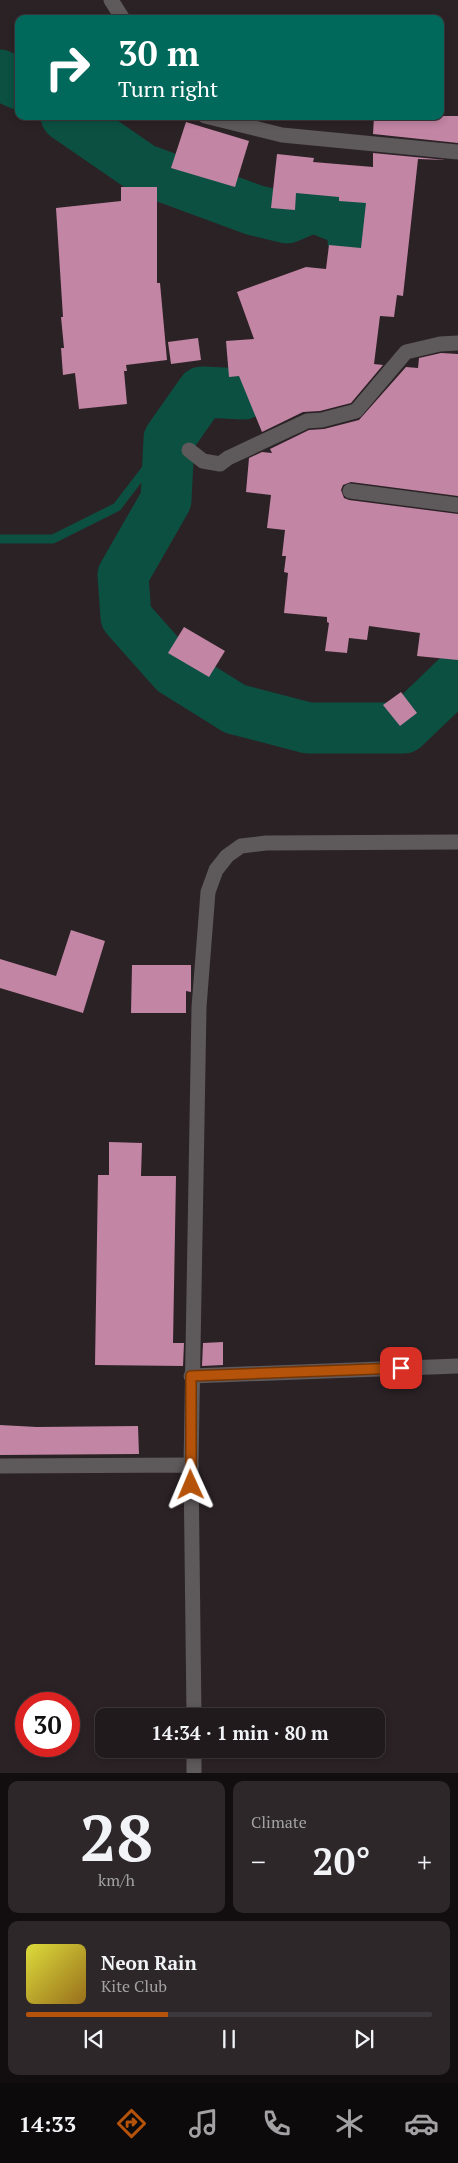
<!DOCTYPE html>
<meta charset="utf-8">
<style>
:root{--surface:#201a1c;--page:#2d2729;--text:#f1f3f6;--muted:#a2a1a3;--line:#3d383b;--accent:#b45309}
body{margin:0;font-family:"PT Serif",serif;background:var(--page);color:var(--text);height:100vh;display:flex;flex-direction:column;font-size:19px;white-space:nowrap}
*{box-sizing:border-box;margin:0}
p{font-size:16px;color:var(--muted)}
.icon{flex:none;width:28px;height:28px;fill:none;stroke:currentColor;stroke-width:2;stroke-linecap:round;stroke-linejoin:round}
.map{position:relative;height:1773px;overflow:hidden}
.side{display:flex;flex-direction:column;gap:8px;padding:8px;background:#120e0f;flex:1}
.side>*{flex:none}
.top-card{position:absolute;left:15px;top:15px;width:429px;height:105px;border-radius:10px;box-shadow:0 2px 8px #0003,0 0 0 1px var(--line);background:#00695c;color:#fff;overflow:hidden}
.speed{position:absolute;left:15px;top:1692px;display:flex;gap:10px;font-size:25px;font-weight:700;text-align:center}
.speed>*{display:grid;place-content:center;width:65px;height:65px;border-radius:50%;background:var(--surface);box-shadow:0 2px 8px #0003,0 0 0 1px var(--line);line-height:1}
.speed .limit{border:8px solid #d22;background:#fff;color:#111}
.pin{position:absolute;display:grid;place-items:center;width:42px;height:42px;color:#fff;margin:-21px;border-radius:10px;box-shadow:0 2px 8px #0006}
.me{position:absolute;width:55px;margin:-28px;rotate:359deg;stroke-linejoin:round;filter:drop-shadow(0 0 4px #0008)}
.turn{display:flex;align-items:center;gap:18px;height:105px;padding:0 20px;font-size:22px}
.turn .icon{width:65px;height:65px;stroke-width:2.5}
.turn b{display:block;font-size:35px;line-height:42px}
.big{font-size:38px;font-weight:700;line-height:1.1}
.side .tile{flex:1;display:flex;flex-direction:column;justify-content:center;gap:8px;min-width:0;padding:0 18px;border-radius:10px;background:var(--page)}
.side .dial{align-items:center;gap:0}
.dial b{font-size:65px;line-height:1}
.song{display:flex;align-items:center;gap:15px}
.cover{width:60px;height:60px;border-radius:8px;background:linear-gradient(135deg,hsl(60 70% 55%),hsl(40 70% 35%))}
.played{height:5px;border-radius:2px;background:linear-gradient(90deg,var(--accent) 35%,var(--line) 35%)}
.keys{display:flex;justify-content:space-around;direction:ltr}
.heat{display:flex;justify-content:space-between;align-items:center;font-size:28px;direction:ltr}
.side .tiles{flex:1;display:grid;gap:8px;grid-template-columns:1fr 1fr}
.tile:last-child{grid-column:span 2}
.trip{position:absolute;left:95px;top:1708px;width:290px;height:50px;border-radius:10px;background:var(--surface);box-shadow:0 2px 8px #0003,0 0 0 1px var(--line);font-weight:700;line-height:50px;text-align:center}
.menu{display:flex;height:80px;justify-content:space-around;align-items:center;background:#0d0a0b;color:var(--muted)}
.menu .icon{width:35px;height:35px}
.menu .selected{color:var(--accent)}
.menu b{font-size:22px;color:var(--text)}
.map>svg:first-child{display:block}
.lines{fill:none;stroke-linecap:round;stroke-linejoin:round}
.stream{stroke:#0c5041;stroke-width:9}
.river{stroke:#0c5041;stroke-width:51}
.building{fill:#c285a4}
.minor{stroke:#5e595b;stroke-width:15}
.route-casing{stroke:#753606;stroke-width:12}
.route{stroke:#b45309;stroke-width:9}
</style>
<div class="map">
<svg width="458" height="1773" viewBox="0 0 458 1773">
<rect width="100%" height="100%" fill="#2b2226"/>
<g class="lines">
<polyline class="stream" points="0,539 53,539 117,507 169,439"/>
<g class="river">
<polyline points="0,75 19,84"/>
<polyline points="66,116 143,169 254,210 287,218 313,207 336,216 356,212 353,239 360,251 358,284 354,306 343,307"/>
<polyline points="300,351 290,369 284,376 268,381 244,394 202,392 169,439 166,500 123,575 126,617 174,671 235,709 308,728 404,728 458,676"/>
</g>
</g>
<g class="building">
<polygon points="374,116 458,116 458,143 373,134"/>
<polygon points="186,122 249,141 235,187 171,168"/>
<polygon points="373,153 446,160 418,159 403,296 397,295 394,317 380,316 374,364 383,365 351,403 320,411 303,412 262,432 239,376 229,377 226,341 254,339 237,292 306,267 326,269 329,245 361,248 366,203 339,201 339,197 296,193 295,210 271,208 277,154 314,158 313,162 373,167"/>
<polygon points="121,187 157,187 157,283 160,283 167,360 126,365 127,371 124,371 127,404 79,409 75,373 63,375 61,348 64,348 61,317 63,317 56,208 121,201"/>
<polygon points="198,338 201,360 171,364 168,342"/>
<polygon points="441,353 458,354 458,496 351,482 343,485 341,490 344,498 349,500 458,514 458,660 417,656 420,633 369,626 367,640 349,638 347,653 325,651 329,623 327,622 327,617 284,613 288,573 284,572 286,556 282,556 285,530 267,528 271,495 246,492 249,458 262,452 272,453 270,449 309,430 324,429 359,420 406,367 418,368 419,358"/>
<polygon points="184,627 225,651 209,677 168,653"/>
<polygon points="401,692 417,713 400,726 383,705"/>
<polygon points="71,930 105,941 83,1013 0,988 0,959 56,976"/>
<polygon points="132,965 191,965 191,992 186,991 186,1013 131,1013"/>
<polygon points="109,1142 142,1143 141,1176 176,1176 173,1343 184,1343 183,1366 95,1365 98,1175 109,1175"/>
<polygon points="223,1342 223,1365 202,1366 203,1343"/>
<polygon points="0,1425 37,1427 138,1426 139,1454 0,1455"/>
</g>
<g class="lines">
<g class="minor">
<polyline points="111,0 123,19"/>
<polyline points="205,116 282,135 458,152"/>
<polyline points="189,450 203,461 220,464 228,458 307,421 322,420 356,411 406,352 440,344 458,343"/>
<polyline points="350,491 458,505"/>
<polyline points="191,1376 458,1366"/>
<polyline points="191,1465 199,1007 208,892 216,870 227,856 241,846 266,843 458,842"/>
<polyline points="0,1466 191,1465 194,1716"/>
<polyline points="194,1749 194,1773"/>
</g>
</g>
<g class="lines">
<defs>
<polyline id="route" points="191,1485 191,1376 401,1368"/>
</defs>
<use href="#route" class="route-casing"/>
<use href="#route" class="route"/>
</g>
</svg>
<div class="speed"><div class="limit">30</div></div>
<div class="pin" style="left:401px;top:1368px;background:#d93025"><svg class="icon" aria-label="arrive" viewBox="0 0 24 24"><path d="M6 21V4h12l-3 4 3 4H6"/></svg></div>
<svg class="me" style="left:191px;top:1485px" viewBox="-20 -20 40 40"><path d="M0-17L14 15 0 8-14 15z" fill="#b45309" stroke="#fff" stroke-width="4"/></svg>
<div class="trip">14:34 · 1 min · 80 m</div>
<div class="top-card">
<div class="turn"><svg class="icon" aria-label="right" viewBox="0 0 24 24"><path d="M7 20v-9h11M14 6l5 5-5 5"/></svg><div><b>30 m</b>Turn right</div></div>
</div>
</div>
<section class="side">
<div class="tiles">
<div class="tile dial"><b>28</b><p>km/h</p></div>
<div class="tile"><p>Climate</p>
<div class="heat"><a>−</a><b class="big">20°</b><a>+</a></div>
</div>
<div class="tile">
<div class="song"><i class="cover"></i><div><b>Neon Rain</b><p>Kite Club</p></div></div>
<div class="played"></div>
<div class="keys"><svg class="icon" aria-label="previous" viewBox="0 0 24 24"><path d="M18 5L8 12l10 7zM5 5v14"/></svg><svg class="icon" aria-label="pause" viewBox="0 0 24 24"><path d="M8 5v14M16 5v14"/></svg><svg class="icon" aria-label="next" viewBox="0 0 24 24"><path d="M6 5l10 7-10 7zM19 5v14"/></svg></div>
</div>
</div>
</section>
<nav class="menu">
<b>14:33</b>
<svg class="icon selected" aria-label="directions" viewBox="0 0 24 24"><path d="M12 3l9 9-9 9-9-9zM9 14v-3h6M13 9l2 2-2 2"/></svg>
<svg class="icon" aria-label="music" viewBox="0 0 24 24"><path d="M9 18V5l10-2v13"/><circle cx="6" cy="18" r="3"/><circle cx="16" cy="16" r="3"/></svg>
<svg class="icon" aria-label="phone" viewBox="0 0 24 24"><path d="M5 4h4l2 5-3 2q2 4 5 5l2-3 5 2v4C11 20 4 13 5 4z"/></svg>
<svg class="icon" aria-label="climate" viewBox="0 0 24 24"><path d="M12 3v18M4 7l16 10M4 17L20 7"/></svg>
<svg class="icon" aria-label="car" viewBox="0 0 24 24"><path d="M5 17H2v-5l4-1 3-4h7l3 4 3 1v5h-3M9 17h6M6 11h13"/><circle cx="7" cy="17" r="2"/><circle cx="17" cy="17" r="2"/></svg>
</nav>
